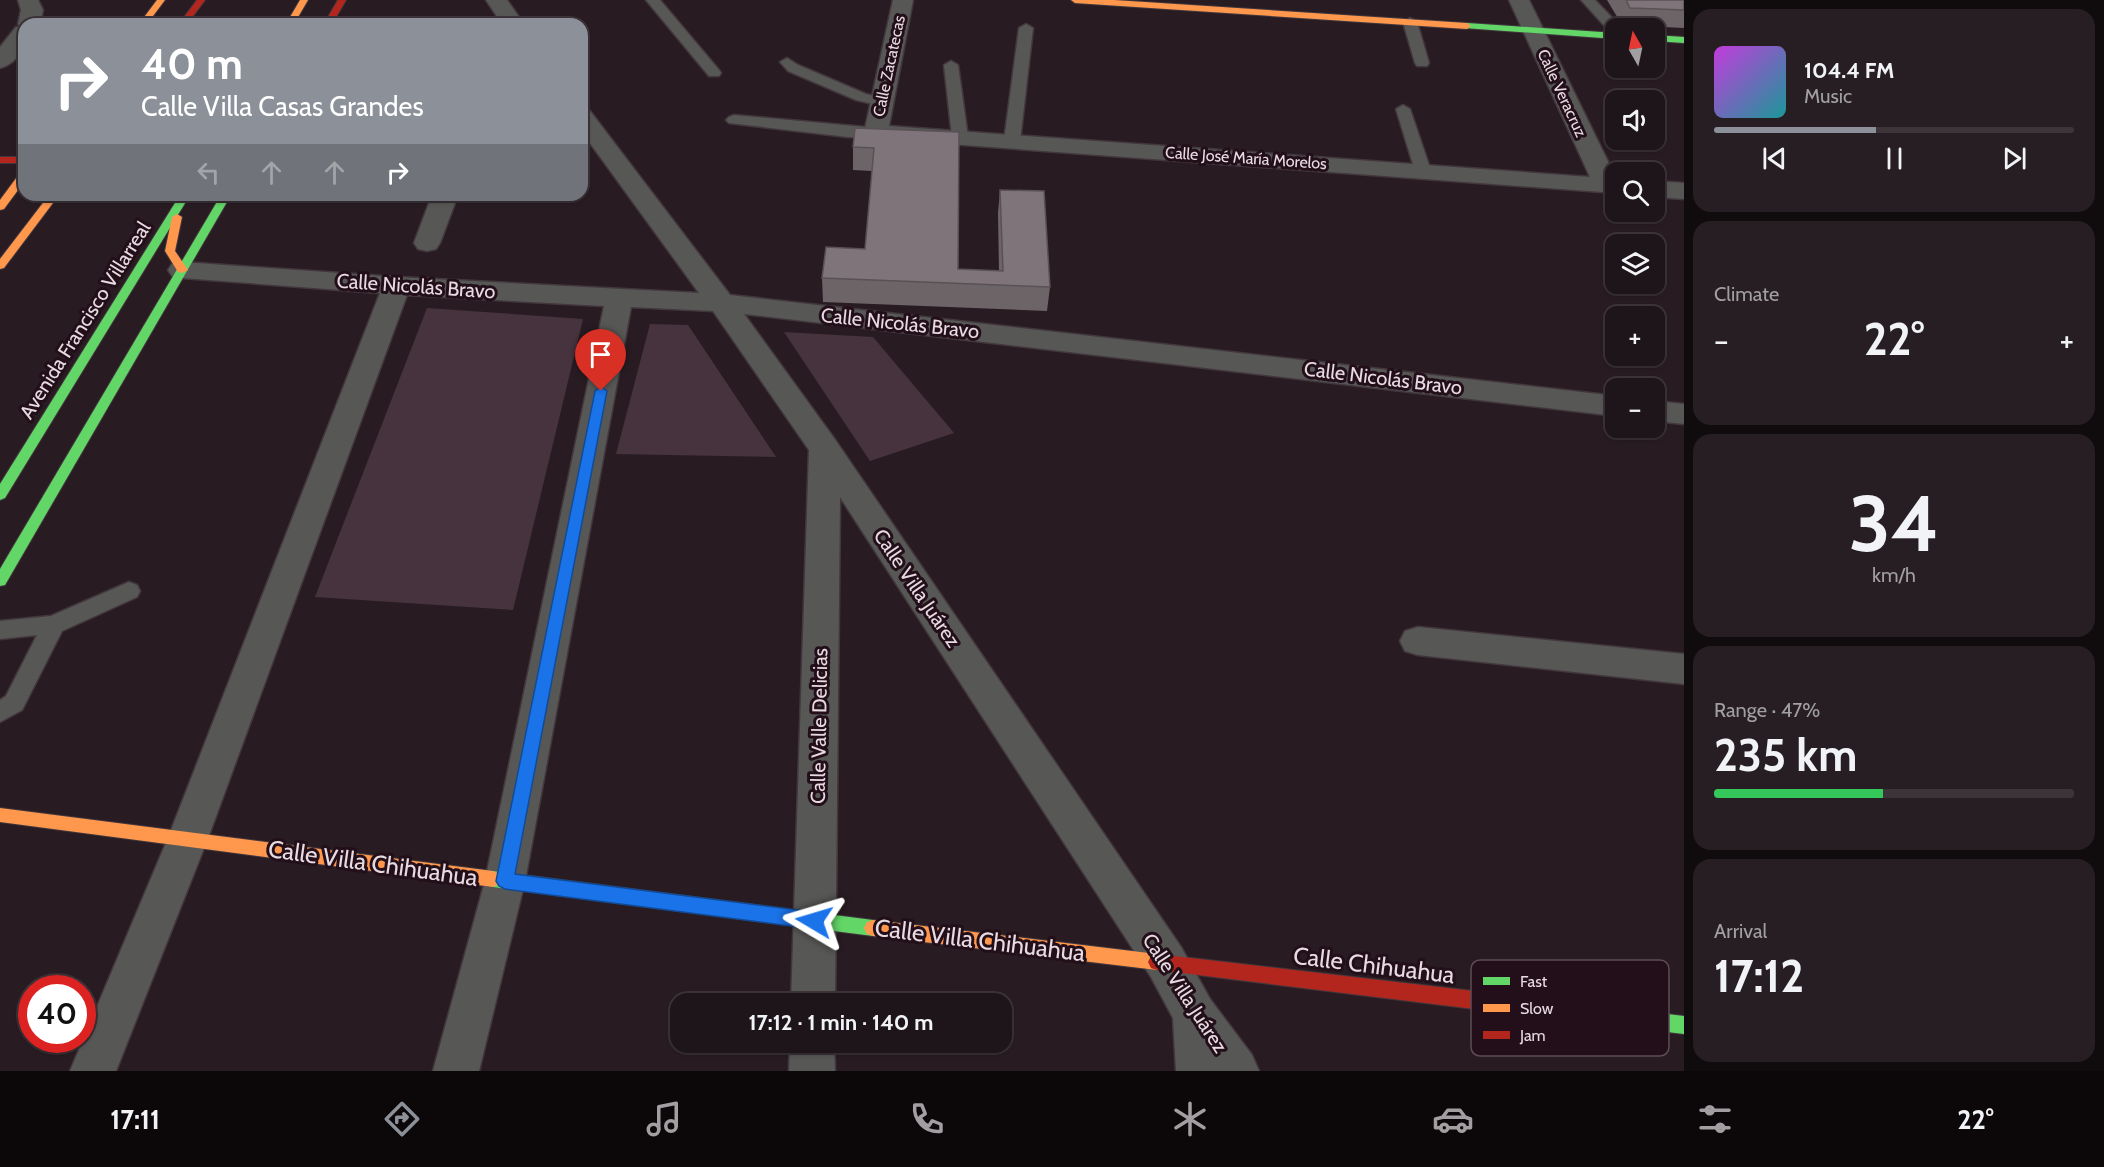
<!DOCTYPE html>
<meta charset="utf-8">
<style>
:root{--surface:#1e151a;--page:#261e23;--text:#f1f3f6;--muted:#a19fa2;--line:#3c3439;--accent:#8c9099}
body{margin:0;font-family:Cabin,sans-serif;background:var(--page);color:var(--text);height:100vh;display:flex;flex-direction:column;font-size:22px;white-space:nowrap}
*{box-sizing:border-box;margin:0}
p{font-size:20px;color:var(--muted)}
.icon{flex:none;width:33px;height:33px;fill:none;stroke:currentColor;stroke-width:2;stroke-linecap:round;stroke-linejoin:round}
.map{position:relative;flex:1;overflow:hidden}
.panel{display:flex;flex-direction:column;gap:9px;padding:9px;background:#100c0e;width:420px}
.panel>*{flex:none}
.banner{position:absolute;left:18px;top:18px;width:570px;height:183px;border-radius:18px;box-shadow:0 2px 4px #0004,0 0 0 2px var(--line);background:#8c9099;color:#fff;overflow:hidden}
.needle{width:39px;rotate:351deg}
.fabs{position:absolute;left:1605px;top:18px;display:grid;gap:12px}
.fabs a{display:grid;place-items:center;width:60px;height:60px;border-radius:12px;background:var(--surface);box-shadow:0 2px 4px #0004,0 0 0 2px var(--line);font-size:30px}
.speed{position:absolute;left:18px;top:975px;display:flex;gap:12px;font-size:30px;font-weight:700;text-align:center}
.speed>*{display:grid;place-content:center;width:78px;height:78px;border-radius:50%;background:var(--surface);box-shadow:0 2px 4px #0004,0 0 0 2px var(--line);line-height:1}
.speed .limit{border:9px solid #d22;background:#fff;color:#111}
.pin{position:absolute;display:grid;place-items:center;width:51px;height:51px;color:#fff;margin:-62px -26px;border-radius:50% 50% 50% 0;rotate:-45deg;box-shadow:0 0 6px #0007}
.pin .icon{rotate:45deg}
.me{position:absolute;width:66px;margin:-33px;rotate:277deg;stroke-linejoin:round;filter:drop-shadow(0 0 4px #0008)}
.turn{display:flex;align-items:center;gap:21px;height:126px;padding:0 24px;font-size:27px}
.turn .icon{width:78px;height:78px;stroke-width:2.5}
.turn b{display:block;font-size:42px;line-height:51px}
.lanes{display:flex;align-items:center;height:57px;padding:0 24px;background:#0003;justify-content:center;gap:30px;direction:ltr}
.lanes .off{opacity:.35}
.big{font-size:45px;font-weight:800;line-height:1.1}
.panel .widget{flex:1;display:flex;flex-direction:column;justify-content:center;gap:9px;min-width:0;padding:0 21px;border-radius:18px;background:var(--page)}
.panel .dial{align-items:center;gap:0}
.dial b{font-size:78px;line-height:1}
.song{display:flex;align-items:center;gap:18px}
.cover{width:72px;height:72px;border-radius:9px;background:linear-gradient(135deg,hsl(290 70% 55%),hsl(180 70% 35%))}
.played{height:6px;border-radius:3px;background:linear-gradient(90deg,var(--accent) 45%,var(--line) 45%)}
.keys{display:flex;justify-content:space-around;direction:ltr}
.heat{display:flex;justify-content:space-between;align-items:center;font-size:33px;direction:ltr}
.charge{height:9px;border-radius:4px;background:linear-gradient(90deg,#34c759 47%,var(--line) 0)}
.trip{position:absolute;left:670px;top:993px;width:342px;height:60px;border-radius:18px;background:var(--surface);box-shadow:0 2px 4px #0004,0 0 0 2px var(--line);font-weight:800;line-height:60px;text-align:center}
.dock{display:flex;height:96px;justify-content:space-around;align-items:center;background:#0c080a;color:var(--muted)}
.dock .icon{width:42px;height:42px}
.dock .on{color:var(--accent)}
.dock b{font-size:27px;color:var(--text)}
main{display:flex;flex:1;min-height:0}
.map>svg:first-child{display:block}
.green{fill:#46333e}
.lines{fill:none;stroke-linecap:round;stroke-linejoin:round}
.lane-casing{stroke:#42373d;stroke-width:3}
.street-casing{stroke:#42373d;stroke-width:3}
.fast-casing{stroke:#42373d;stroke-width:2}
.slow-casing{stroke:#42373d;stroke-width:2}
.jam-casing{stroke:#42373d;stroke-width:2}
.lane{fill:#575856;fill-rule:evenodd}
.street{fill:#575856;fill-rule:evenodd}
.fast{fill:#63d668;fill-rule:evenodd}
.slow{fill:#ff974d;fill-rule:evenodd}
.jam{fill:#b3261e;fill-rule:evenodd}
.wall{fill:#6d6468}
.building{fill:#7f7479;stroke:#595155;stroke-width:1.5}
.route{fill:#1a73e8;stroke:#114b97;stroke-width:1.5}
.labels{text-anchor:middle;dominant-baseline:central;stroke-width:6;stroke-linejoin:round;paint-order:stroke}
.far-street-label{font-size:16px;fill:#e8dae1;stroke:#220f19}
.street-label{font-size:20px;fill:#e8dae1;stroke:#220f19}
.near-street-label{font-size:24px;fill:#e8dae1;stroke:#220f19}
.key{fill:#220f19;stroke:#5d4c55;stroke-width:1.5}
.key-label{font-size:16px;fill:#e8dae1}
</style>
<main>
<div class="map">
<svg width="1684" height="1071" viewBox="0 0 1684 1071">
<rect width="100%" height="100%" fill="#281c22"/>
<g class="green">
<polygon points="427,308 583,319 513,610 315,597"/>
<polygon points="650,324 688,325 776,457 616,454"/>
<polygon points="784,332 873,337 954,433 870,461"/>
</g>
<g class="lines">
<defs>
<g id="lane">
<polygon points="646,0 660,0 719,70 721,73 719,76 709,76"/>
<polygon points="1581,0 1595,0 1622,28 1616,28 1616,34 1611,33"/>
<polygon points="1410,18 1417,22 1429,63 1427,66 1417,66 1415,63 1403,22"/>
<polygon points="1026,24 1033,28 1020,141 1012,146 1004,141 1019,28"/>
<polygon points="787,58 798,65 866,94 887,99 889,102 882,106 856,100 788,71 780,62"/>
<polygon points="951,61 958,65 968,137 960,142 952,137 944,65"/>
<polygon points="1403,105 1410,109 1431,171 1429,174 1423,176 1415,171 1396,109"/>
<polygon points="734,115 876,128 884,133 876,138 848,137 729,123 726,120 729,117"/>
<polygon points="129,582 137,585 140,591 137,597 62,631 22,710 0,722 0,700 6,696 37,635 0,639 0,621 51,616"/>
</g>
<g id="street">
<path d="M18,0h20l5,10 -3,14h-16c0,19 -2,38 -24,44v-21l16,-20h4l-2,-3 3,-14z"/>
<polygon points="486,0 507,0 524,24 502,24"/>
<polygon points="893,0 913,0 889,126 1590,177 1509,0 1529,0 1616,178 1616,193 868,138 864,133"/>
<polygon points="582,109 590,111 730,295 1616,396 1616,416 744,314 836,441 1181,947 1210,999 1252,1055 1259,1071 1176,1071 1173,1018 1151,977 840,497 835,1004 791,1004 809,450 713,311 631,307 525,881 479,1071 433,1071 485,881 604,306 407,295 208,838 116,1071 70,1071 168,838 380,293 182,278 172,276 168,270 172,264 182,262 397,277 699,293 582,132"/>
<polygon points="1654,181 1684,183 1684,199 1654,197"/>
<polygon points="432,195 458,195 440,243 436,249 427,251 418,249 414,243"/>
<polygon points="1654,401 1684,404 1684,424 1654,421"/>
<polygon points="1418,627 1684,654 1684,684 1418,655 1405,651 1400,641 1405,631"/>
<polygon points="790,1042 834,1042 835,1071 789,1071"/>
</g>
<g id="fast">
<polygon points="1467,23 1616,33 1616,39 1464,28 1463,26"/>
<polygon points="1654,35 1684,37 1684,43 1654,41"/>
<polygon points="180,195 190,195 5,498 0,500 0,484"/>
<polygon points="221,195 231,195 5,585 0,586 0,569"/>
<polygon points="493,871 873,920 879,922 882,928 879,934 873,936 493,887 487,884 485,879 487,874"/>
<polygon points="1499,994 1684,1016 1684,1034 1499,1012 1493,1009 1490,1003 1493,997"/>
</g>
<g id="slow">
<polygon points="157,0 165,0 147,24 139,24"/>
<polygon points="300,0 308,0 294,24 286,24"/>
<polygon points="1071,0 1114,0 1467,23 1471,26 1467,29 1075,3"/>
<polygon points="24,172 24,182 4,209 0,210 0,200 20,173"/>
<polygon points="49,195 59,195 4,268 0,269 0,259"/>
<polygon points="177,214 182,217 175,251 188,270 182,273 178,272 165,251 172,217"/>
<polygon points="0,808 493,871 499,874 501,879 499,884 493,887 0,822"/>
<polygon points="873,920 1157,954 1163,956 1166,962 1163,968 1157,970 873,936 867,934 864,928 867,922"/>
</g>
<g id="jam">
<polygon points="197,0 205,0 187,24 179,24"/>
<polygon points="338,0 346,0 332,24 324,24"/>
<rect x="0" y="157" width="24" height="6"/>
<polygon points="1157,954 1499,994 1505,997 1508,1003 1505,1009 1499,1012 1157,970 1151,968 1148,962 1151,956"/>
</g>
</defs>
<use href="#lane" class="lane-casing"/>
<use href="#street" class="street-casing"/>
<use href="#fast" class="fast-casing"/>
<use href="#slow" class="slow-casing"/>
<use href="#jam" class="jam-casing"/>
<use href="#lane" class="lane"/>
<use href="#street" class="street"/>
<use href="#fast" class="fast"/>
<use href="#slow" class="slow"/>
<use href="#jam" class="jam"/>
</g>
<g class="wall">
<polygon points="1607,0 1684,0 1684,28 1622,25"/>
<polygon points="959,132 958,269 999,271 998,213 1000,190 1050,287 1047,311 823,302 822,278 865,249 872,171 853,170 853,147"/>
</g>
<g class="building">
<polygon points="1626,0 1684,0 1684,10 1630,8"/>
<polygon points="855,128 959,132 958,269 1003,271 1000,190 1044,191 1050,287 822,278 826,247 865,249 874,148 853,147"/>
</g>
<polygon class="route" points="601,387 607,391 515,874 814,912 820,915 823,921 820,926 814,929 505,889 499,886 496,881 595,391"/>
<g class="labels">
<g class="far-street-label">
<text transform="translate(889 66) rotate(-78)">Calle Zacatecas</text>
<text transform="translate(1562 93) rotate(65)">Calle Veracruz</text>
<text transform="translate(1246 158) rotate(4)">Calle José María Morelos</text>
</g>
<g class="street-label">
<text transform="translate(416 286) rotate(4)">Calle Nicolás Bravo</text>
<text transform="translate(85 320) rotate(-58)">Avenida Francisco Villarreal</text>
<text transform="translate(900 323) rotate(6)">Calle Nicolás Bravo</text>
<text transform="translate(1383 378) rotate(7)">Calle Nicolás Bravo</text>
<text transform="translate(917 588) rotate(56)">Calle Villa Juárez</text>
<text transform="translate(819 726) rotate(-89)">Calle Valle Delicias</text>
<text transform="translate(1185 993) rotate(57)">Calle Villa Juárez</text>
</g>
<g class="near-street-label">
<text transform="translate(373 863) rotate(8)">Calle Villa Chihuahua</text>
<text transform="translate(980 940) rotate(7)">Calle Villa Chihuahua</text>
<text transform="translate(1374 965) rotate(7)">Calle Chihuahua</text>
</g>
</g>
<rect x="1471" y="960" width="198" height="96" rx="9" class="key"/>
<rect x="1483" y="977" width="27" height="8" fill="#63d668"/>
<rect x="1483" y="1004" width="27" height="8" fill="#ff974d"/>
<rect x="1483" y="1031" width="27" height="8" fill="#b3261e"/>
<g class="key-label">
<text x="1520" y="987">Fast</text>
<text x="1520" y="1014">Slow</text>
<text x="1520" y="1041">Jam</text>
</g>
</svg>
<div class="fabs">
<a><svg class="needle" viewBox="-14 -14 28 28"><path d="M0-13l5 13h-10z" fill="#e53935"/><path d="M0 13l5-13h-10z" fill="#a19fa2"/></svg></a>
<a><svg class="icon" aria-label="sound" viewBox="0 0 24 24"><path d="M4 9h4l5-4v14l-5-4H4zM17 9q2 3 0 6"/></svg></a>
<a><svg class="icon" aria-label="search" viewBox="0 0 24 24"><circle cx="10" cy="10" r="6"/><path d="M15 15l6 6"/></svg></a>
<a><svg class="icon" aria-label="layers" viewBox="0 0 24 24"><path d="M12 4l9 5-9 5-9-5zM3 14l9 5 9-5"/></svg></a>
<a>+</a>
<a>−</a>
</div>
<div class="speed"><div class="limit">40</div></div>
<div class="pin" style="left:601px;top:391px;background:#d93025"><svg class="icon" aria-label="arrive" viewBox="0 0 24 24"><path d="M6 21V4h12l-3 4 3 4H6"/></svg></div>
<svg class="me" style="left:814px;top:921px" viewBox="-20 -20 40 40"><path d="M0-17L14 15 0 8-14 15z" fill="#1a73e8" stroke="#fff" stroke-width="4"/></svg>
<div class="trip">17:12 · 1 min · 140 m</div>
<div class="banner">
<div class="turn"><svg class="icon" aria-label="right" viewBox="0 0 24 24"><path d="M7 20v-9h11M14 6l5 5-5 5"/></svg><div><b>40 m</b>Calle Villa Casas Grandes</div></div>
<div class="lanes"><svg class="icon off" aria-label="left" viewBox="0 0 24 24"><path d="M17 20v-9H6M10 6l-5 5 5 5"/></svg><svg class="icon off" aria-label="ahead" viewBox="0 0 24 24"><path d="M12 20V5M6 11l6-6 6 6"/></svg><svg class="icon off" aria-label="ahead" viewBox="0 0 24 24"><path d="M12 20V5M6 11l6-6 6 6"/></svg><svg class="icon" aria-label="right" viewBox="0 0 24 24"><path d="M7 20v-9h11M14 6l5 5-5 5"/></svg></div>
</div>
</div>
<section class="panel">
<div class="widget">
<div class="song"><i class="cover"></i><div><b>104.4 FM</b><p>Music</p></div></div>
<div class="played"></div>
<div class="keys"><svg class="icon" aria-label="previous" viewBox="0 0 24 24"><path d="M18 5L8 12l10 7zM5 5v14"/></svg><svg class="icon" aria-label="pause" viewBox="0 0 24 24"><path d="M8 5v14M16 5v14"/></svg><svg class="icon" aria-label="next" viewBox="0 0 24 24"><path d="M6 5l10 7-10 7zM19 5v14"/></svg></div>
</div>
<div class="widget"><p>Climate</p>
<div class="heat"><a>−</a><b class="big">22°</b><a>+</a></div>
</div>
<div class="widget dial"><b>34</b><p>km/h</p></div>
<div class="widget"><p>Range · 47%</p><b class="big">235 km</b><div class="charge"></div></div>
<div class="widget"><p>Arrival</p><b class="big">17:12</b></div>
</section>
</main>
<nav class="dock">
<b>17:11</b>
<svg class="icon on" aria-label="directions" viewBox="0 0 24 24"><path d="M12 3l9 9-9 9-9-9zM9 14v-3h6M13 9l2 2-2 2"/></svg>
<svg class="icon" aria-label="music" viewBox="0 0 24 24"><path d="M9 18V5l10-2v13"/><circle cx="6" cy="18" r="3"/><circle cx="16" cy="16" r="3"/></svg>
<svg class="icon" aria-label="phone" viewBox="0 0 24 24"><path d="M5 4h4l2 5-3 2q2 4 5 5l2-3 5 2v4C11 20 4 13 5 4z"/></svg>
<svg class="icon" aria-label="climate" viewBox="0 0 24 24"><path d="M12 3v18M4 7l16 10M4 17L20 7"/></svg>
<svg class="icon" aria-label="car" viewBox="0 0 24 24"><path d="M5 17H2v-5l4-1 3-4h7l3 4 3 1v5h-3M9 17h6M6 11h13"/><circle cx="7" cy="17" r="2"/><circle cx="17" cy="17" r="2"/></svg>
<svg class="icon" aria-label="filters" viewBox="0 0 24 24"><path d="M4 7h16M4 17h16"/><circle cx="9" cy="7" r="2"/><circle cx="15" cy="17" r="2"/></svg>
<b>22°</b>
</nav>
